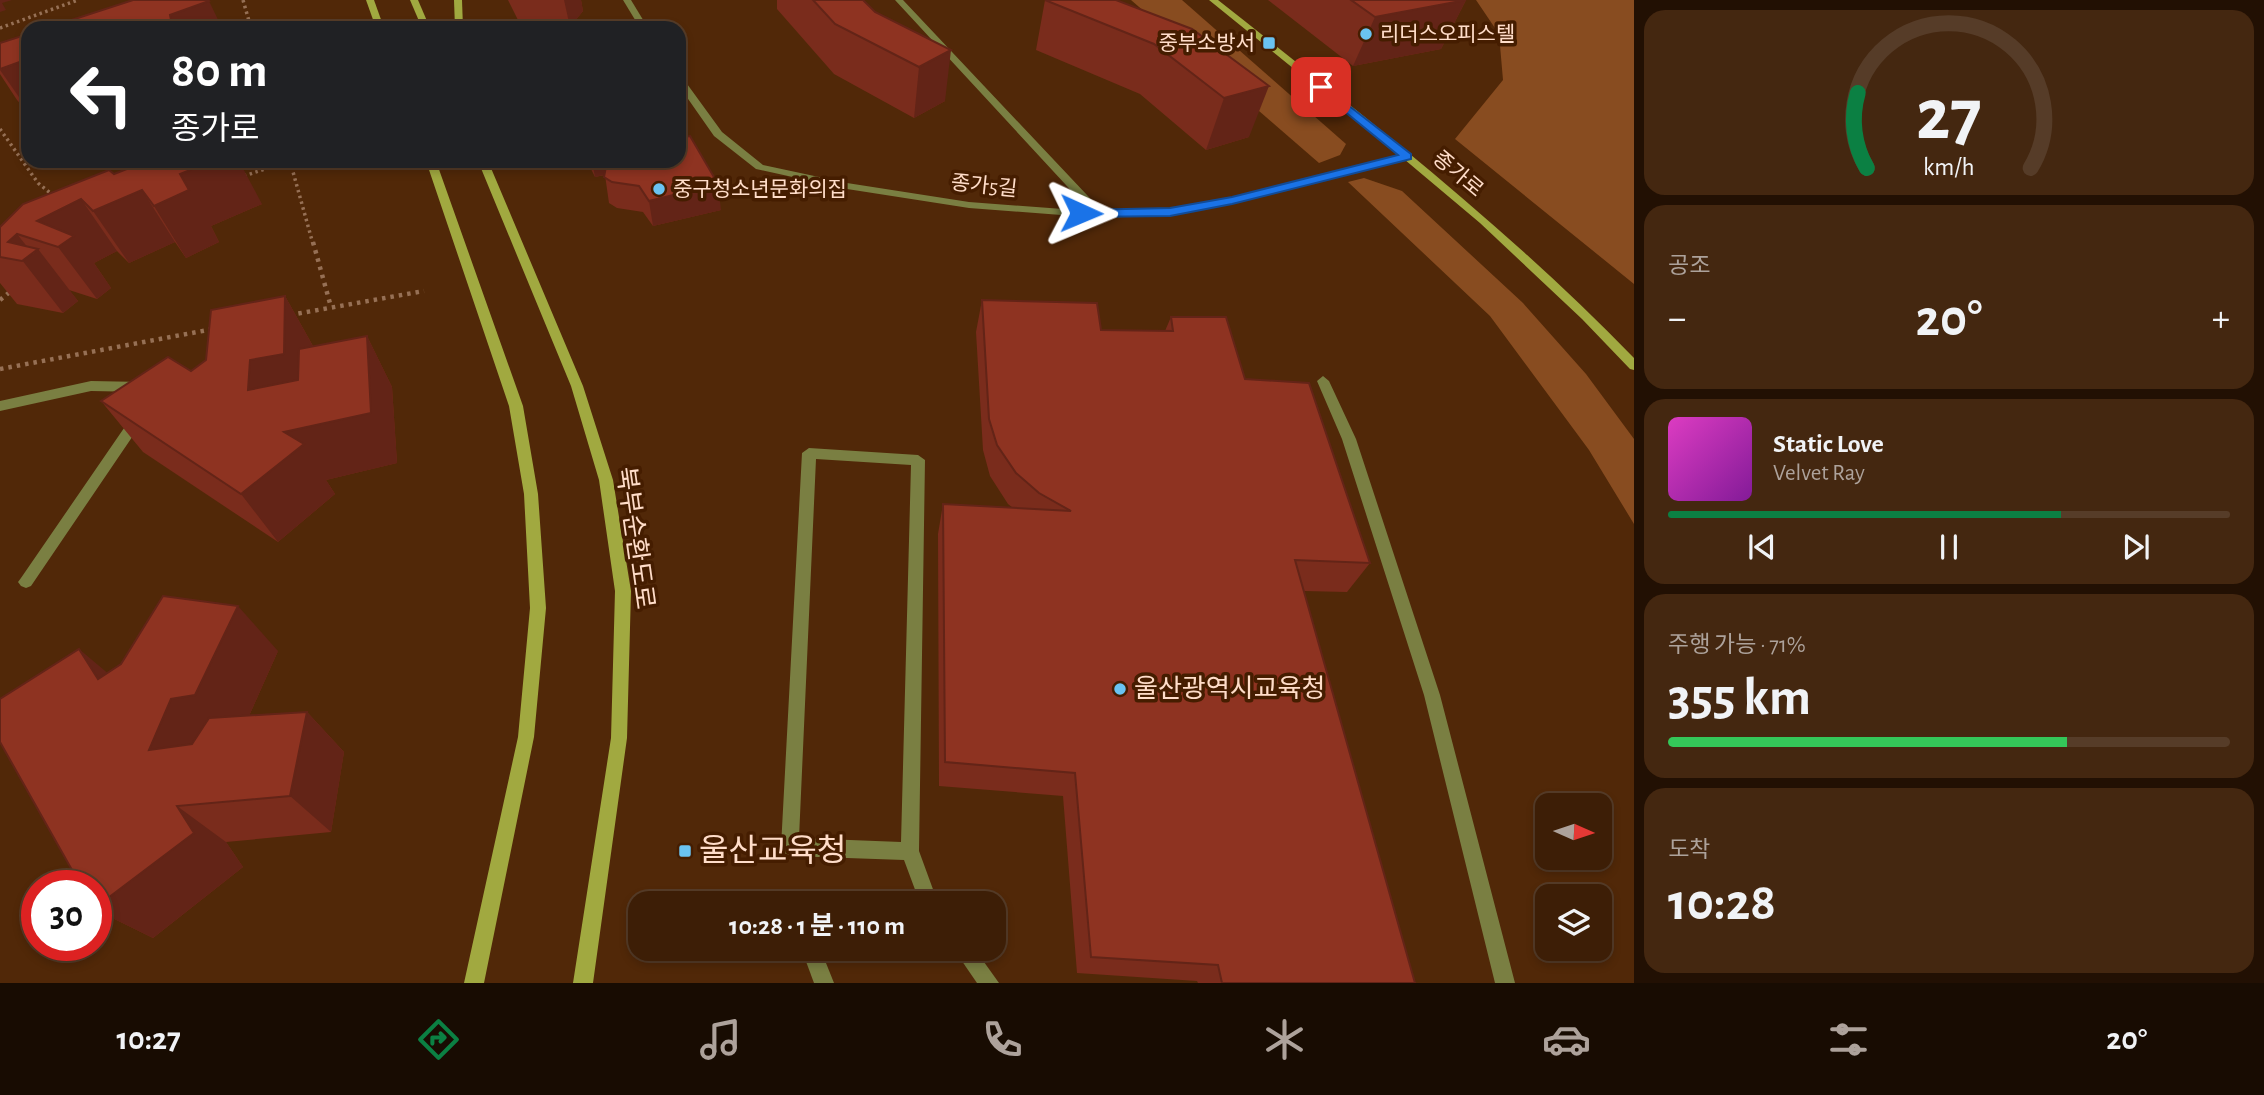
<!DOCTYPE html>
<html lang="ko">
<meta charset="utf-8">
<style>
:root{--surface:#3d1e06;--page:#442710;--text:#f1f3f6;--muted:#ada29b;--line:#563c28;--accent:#0b8043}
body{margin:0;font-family:"Alegreya Sans","Noto Sans KR",sans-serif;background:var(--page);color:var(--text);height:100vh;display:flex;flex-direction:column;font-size:26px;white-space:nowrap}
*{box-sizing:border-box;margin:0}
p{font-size:23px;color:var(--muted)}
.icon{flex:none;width:38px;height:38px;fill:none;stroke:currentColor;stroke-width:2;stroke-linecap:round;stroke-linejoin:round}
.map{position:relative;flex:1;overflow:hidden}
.details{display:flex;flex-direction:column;gap:10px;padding:10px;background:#221003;width:630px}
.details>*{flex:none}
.banner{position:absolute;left:21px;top:21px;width:665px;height:147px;border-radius:21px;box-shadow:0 4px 10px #0003,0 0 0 2px var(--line);background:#202124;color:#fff;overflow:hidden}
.needle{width:46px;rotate:93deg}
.controls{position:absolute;left:1535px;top:793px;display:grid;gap:14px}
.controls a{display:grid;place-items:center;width:77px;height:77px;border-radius:14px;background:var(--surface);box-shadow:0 4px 10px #0003,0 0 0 2px var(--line);font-size:35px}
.speed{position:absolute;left:21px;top:870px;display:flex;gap:14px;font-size:35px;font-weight:700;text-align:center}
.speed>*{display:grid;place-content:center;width:91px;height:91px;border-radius:50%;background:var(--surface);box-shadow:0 4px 10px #0003,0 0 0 2px var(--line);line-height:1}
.speed .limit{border:10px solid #d22;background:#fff;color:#111}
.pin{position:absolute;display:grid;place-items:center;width:60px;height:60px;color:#fff;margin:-30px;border-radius:14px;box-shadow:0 4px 10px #0006}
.me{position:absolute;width:77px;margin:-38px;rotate:91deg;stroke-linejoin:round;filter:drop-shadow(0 0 5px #0008)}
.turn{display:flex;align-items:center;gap:24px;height:147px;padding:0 35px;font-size:32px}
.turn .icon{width:91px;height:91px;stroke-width:2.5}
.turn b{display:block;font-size:49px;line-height:60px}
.big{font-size:52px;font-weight:700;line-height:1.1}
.details .tile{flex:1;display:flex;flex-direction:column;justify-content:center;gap:10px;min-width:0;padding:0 24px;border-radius:21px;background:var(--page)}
.details .dial{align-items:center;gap:0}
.dial svg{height:182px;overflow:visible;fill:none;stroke:var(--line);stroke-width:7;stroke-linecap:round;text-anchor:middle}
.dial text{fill:var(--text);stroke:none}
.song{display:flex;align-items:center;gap:21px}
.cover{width:84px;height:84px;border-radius:10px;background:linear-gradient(135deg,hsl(310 70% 55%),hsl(290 70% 35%))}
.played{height:7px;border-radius:4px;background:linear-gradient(90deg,var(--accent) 70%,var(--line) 70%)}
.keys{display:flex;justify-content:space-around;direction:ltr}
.heat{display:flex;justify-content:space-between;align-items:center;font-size:38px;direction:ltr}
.charge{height:10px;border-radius:5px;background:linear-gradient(90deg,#34c759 71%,var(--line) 0)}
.trip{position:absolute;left:628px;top:891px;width:378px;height:70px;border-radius:21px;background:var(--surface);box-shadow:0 4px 10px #0003,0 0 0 2px var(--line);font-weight:700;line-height:70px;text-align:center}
.menu{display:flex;height:112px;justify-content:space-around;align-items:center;background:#180c02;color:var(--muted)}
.menu .icon{width:49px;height:49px}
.menu .selected{color:var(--accent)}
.menu b{font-size:32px;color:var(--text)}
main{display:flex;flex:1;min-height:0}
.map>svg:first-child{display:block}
.green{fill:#884c20}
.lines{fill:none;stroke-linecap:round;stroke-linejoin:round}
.path-far1{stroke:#967055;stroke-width:3.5;stroke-dasharray:2.5 3.5;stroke-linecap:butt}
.path{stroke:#967055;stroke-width:4.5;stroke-dasharray:3.5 5;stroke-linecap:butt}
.lane{fill:#7a7f42;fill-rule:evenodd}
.street{fill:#7a7f42;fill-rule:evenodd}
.secondary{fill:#a1a940;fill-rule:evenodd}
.wall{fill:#7a2c1c}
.shaded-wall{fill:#632417}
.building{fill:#8e3321;stroke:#632417;stroke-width:2}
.route{fill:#1a73e8;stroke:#114b97;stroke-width:2}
.poi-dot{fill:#6ac3f1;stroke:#451d00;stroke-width:2.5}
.labels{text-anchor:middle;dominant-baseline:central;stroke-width:7;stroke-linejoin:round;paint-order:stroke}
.far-poi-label{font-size:21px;fill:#ffddc9;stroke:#451d00;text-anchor:start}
.far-street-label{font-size:21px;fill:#ffddc9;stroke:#451d00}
.street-label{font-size:26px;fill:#ffddc9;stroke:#451d00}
.poi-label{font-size:26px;fill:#ffddc9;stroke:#451d00;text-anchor:start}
.near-poi-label{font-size:32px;fill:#ffddc9;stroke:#451d00;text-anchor:start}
</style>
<main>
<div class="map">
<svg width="1634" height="983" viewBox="0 0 1634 983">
<rect width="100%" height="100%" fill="#512808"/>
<g class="green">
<polygon points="1131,0 1182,0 1346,144 1340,155 1319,163"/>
<polygon points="1476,0 1634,0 1634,284 1455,139 1503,80 1499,34"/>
<polygon points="1364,178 1402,191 1523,303 1586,374 1634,439 1634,524 1589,450 1490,316 1348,182"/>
</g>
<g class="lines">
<g class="path-far1">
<polyline points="243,0 251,28"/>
<polyline points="0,28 78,0"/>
<polyline points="0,129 38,183 54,196"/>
<polyline points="290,161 313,244"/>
<polyline points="244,176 289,161"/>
</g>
<g class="path">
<polyline points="313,242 331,307"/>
<polyline points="0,300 11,291"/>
<polyline points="290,315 424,291"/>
<polyline points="0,369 213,329"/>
</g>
<g class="lane">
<polygon points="1323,376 1329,381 1356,439 1440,695 1515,983 1495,983 1424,695 1342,439 1317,381"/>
<path d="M809,448l109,7 7,5 -6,391 19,52h-18l-16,-43 -114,-4 -6,-3 -3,-6 21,-394zM816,459l95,6 -10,377 -102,-4z"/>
<polygon points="801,948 820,948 834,983 814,983"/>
<polygon points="953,948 974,948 999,983 977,983"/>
</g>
<g class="street">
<polygon points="623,0 631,0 648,28 640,28"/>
<polygon points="895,0 903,0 1103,212 1169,209 1232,197 1407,153 1412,156 1232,203 1169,215 1100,218 969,208 847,189 756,169 714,136 679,86 679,76 682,77 722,132 763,165 847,183 969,202 1090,211"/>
<polygon points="91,381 143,382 149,387 143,392 91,391 0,411 0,401"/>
<polygon points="138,413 145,418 143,421 31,586 26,588 21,586 18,582 21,578 133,415"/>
</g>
<g class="secondary">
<polygon points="366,0 374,0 384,28 376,28"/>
<polygon points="410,0 418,0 430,28 422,28"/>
<polygon points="454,0 462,0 463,28 455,28"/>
<path d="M1209,0h9c144,114 288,226 416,358v12l-4,-1 -48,-50 -102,-96 -107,-90z"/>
<polygon points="426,161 436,161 523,406 538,494 546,608 534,737 484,983 464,983 518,737 530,608 524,494 509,406"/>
<polygon points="478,161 488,161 583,386 613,480 631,591 627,738 593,983 573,983 611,738 615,591 599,480 571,386"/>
</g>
</g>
<g class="wall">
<polygon points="508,0 581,0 583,11 570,27 537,28 518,20"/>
<polygon points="777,0 863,0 875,12 945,101 914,118 834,74 777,9"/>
<polygon points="1045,0 1192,29 1249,137 1206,150 1140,94 1036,50"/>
<polygon points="1268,0 1466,0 1441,49 1353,66"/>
<polygon points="28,34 28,112 17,100 0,74 0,43"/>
<polygon points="587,161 679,161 721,210 653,226 643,212 617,208 609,203 605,175 595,177"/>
<polygon points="114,174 262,204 211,226 219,242 186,258 175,242 129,263 117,251 94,263 111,288 97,299 69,290 78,301 63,313 17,304 0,283 0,227"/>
<polygon points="285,296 313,346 367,336 392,387 397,463 326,480 335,494 278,542 143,452 101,401 191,371 206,360"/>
<polygon points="982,300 1101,330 1165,331 1171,317 1245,379 1370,563 1347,592 1304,591 1415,983 1198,983 1197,981 1077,973 1063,796 939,786 938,534 943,504 1013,508 1008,504 990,476 983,450 976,332"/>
<polygon points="278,651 249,716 307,712 344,752 331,832 226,842 243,867 153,938 96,910 96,886"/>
</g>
<g class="shaded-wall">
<polygon points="0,0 12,0 2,3 6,10 0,12"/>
<polygon points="564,0 581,0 583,11 570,27"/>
<polygon points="1466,0 1441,49 1353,66 1375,17"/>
<polygon points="209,1 222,28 163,28 170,15"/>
<polygon points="951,50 945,101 914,118 919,67"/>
<polygon points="28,59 28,110 0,70"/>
<polygon points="1269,86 1249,137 1206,150 1224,98"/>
<polygon points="213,161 239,161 262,204 211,226 219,242 186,258 154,206 180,174"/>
<polygon points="592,161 664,161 595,177"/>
<polygon points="718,184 721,210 653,226 649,201"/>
<polygon points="142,190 175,242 129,263 93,211"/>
<polygon points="81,199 117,251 94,263 111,288 97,299 58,247 37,221"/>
<polygon points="17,234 33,254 38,249 78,301 63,313 8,242"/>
<polygon points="285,296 314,348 313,405 248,390 250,360"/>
<polygon points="367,336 392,387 397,463 326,480 335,494 278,542 241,494 284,432"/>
<polygon points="238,606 278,651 240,736 149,750 171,699"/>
<polygon points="79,649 130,692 98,679"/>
<polygon points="307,712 344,752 331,832 290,796"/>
<polygon points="177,806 226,842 243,867 153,938 96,910 96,907"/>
</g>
<g class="building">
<polygon points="133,0 208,0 209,1 170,15 172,25 163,28 140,28 137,25 130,28 47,28"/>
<polygon points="813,0 863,0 875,12 951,50 919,67 835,24"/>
<polygon points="1045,0 1116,0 1192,29 1269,86 1224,98 1154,44"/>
<polygon points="1351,0 1466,0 1375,17"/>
<polygon points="28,34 28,59 0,69 0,43"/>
<polygon points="690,136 718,184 649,201 639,186 612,182 604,177 607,161 679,161 679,138"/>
<polygon points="147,161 213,161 180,174 189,190 154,206 142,190 93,211 81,199 37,221 74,236 58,247 17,234 8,242 38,249 22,261 0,257 0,227 23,204 109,170 114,174"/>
<polygon points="285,296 284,354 250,360 248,390 298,380 299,349 367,336 371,413 284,432 304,444 241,494 101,401 168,357 191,371 206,360 211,310"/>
<polygon points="982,300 1097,303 1101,330 1173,331 1171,317 1226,317 1245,379 1309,383 1370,563 1295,560 1415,983 1222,983 1218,965 1091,957 1075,773 945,762 943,504 1071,511 1039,493 1016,473 997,445 989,419"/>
<polygon points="163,596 238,606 195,695 171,699 149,750 192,744 209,718 307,712 290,796 177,806 194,833 96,907 96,886 81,886 0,742 0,699 79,649 98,679 121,664"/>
</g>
<polygon class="route" points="1321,84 1411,154 1411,159 1232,204 1170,216 1081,217 1074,213 1081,210 1170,208 1232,197 1398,155 1317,89 1315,87"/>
<g class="poi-dot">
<circle cx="1366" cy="34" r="7"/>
<rect x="1262" y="36" width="14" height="14" rx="3.5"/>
<circle cx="659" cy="189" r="7"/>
<circle cx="1120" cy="689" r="7"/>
<rect x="678" y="844" width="14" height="14" rx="3.5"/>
</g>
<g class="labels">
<g class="far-poi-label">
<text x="1380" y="34">리더스오피스텔</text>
<text x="1255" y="43" text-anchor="end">중부소방서</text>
<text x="673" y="189">중구청소년문화의집</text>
</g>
<g class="far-street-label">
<text transform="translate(1458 174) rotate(40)">종가로</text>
<text transform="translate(984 186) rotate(6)">종가5길</text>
</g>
<g class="street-label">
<text transform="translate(635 538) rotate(82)">북부순환도로</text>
</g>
<g class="poi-label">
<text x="1134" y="689">울산광역시교육청</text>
</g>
<g class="near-poi-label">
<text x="699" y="851">울산교육청</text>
</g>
</g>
</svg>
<div class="controls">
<a><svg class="needle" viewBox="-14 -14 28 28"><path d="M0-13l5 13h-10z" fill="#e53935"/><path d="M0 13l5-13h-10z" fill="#ada29b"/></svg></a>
<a><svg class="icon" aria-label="layers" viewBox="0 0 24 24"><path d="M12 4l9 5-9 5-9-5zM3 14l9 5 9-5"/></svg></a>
</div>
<div class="speed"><div class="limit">30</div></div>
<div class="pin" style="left:1321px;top:87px;background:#d93025"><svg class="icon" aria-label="arrive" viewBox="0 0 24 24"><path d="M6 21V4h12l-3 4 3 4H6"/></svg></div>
<svg class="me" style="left:1081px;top:213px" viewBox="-20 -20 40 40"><path d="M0-17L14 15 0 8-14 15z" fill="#1a73e8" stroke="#fff" stroke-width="4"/></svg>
<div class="trip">10:28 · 1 분 · 110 m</div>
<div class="banner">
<div class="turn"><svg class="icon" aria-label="left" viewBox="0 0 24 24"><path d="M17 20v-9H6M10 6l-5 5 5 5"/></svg><div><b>80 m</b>종가로</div></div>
</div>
</div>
<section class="details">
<div class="tile dial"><svg viewBox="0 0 100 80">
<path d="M14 69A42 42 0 1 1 86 69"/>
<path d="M14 69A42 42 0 0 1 10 36" stroke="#0b8043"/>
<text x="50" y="56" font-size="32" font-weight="700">27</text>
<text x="50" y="72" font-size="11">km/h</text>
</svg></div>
<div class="tile"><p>공조</p>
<div class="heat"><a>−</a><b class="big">20°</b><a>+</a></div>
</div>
<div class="tile">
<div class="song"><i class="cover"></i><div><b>Static Love</b><p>Velvet Ray</p></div></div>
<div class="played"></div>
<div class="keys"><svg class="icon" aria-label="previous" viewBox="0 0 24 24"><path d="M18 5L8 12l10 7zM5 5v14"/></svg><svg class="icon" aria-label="pause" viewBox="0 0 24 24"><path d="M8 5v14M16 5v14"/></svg><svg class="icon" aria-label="next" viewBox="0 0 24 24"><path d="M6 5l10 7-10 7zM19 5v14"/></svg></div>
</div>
<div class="tile"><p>주행 가능 · 71%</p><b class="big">355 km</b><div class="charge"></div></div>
<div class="tile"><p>도착</p><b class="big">10:28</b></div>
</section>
</main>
<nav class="menu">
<b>10:27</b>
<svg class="icon selected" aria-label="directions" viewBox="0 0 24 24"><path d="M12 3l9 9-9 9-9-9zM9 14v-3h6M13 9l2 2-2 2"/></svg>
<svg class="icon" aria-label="music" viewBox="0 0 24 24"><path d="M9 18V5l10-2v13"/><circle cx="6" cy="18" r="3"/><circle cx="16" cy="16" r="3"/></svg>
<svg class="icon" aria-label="phone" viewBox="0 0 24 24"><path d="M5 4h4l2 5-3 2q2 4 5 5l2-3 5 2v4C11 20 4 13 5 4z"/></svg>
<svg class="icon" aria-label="climate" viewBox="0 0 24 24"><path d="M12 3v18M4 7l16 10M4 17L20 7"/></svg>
<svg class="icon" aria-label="car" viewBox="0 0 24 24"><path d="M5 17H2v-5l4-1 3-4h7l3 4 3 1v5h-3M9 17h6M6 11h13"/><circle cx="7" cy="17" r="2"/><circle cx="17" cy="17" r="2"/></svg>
<svg class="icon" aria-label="filters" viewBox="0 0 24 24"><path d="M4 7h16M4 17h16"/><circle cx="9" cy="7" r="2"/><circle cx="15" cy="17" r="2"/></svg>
<b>20°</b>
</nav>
